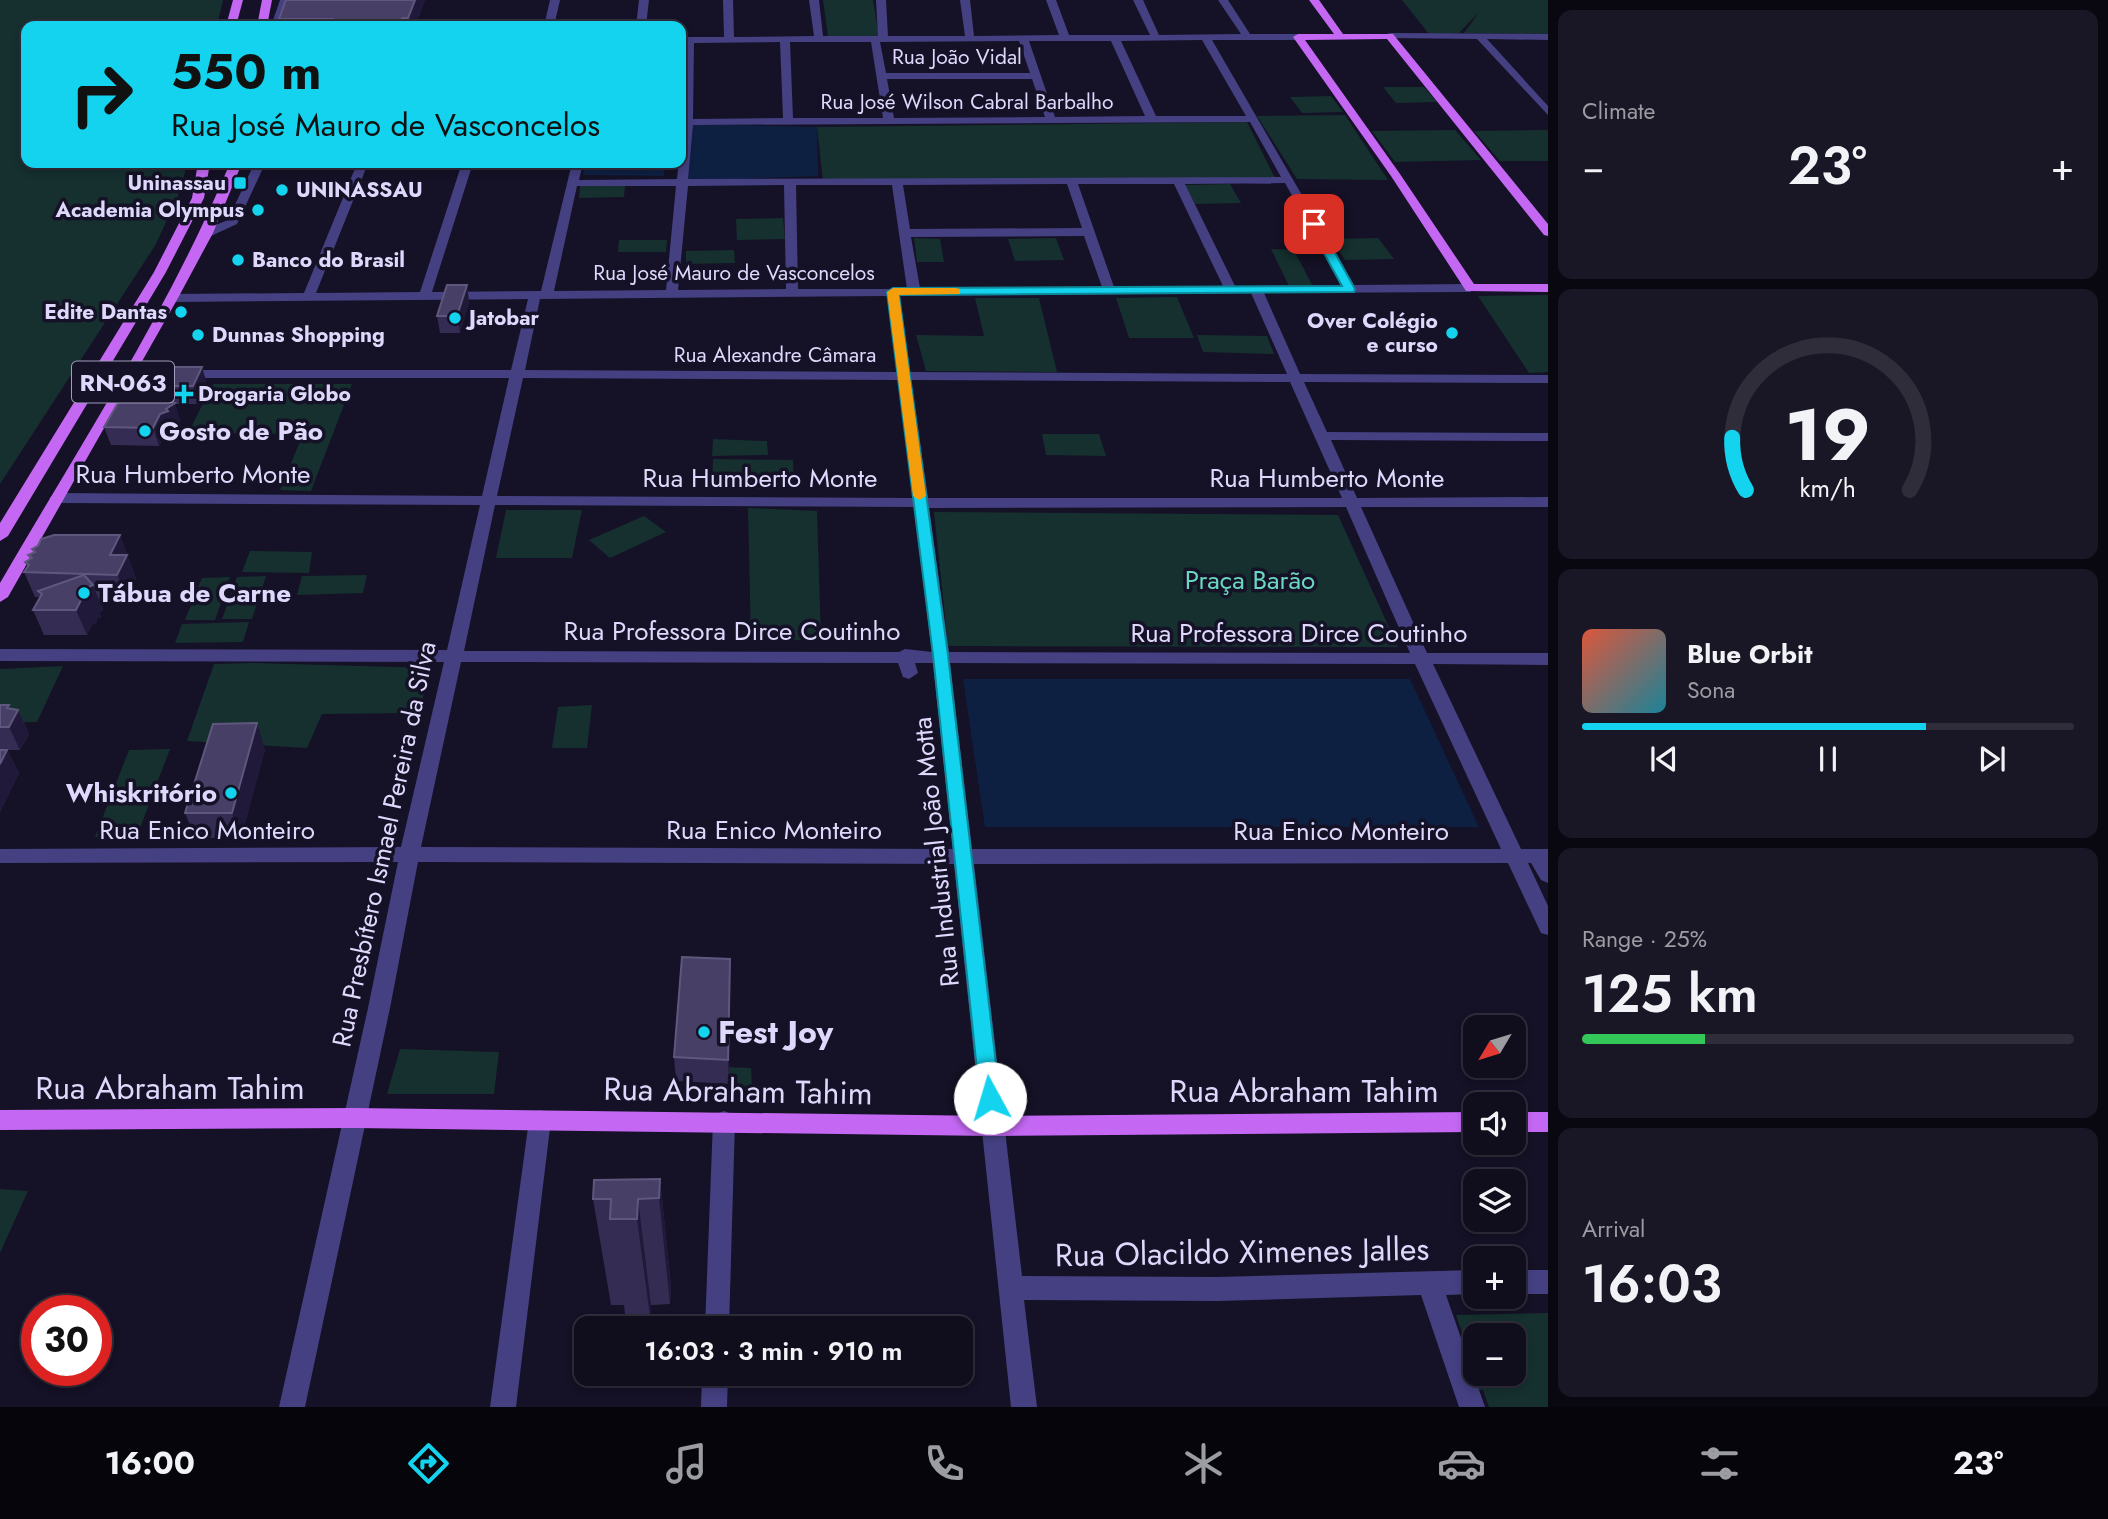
<!DOCTYPE html>
<meta charset="utf-8">
<style>
:root{--surface:#100d1c;--page:#191625;--text:#f1f3f6;--muted:#9c9ca3;--line:#302d3b;--accent:#13d3ee}
body{margin:0;font-family:Jost,sans-serif;background:var(--page);color:var(--text);height:100vh;display:flex;flex-direction:column;font-size:26px;white-space:nowrap}
*{box-sizing:border-box;margin:0}
p{font-size:23px;color:var(--muted)}
.icon{flex:none;width:38px;height:38px;fill:none;stroke:currentColor;stroke-width:2;stroke-linecap:round;stroke-linejoin:round}
.map{position:relative;flex:1;overflow:hidden}
.side{display:flex;flex-direction:column;gap:10px;padding:10px;background:#09070f;width:560px}
.side>*{flex:none}
.top-card{position:absolute;left:21px;top:21px;width:665px;height:147px;border-radius:14px;box-shadow:0 4px 10px #0003,0 0 0 2px var(--line);background:#13d3ee;color:#111;overflow:hidden}
.needle{width:46px;rotate:232deg}
.controls{position:absolute;left:1463px;top:1015px;display:grid;gap:14px}
.controls a{display:grid;place-items:center;width:63px;height:63px;border-radius:14px;background:var(--surface);box-shadow:0 4px 10px #0003,0 0 0 2px var(--line);font-size:35px}
.speed{position:absolute;left:21px;top:1295px;display:flex;gap:14px;font-size:35px;font-weight:700;text-align:center}
.speed>*{display:grid;place-content:center;width:91px;height:91px;border-radius:50%;background:var(--surface);box-shadow:0 4px 10px #0003,0 0 0 2px var(--line);line-height:1}
.speed .limit{border:10px solid #d22;background:#fff;color:#111}
.pin{position:absolute;display:grid;place-items:center;width:60px;height:60px;color:#fff;margin:-30px;border-radius:14px;box-shadow:0 4px 10px #0006}
.me{position:absolute;width:77px;margin:-38px;rotate:354deg;stroke-linejoin:round;filter:drop-shadow(0 0 5px #0008)}
.turn{display:flex;align-items:center;gap:24px;height:147px;padding:0 35px;font-size:32px}
.turn .icon{width:91px;height:91px;stroke-width:2.5}
.turn b{display:block;font-size:49px;line-height:60px}
.big{font-size:52px;font-weight:600;line-height:1.1}
.side .widget{flex:1;display:flex;flex-direction:column;justify-content:center;gap:10px;min-width:0;padding:0 24px;border-radius:14px;background:var(--page)}
.side .dial{align-items:center;gap:0}
.dial svg{height:182px;overflow:visible;fill:none;stroke:var(--line);stroke-width:7;stroke-linecap:round;text-anchor:middle}
.dial text{fill:var(--text);stroke:none}
.song{display:flex;align-items:center;gap:21px}
.cover{width:84px;height:84px;border-radius:10px;background:linear-gradient(135deg,hsl(10 70% 55%),hsl(190 70% 35%))}
.played{height:7px;border-radius:4px;background:linear-gradient(90deg,var(--accent) 70%,var(--line) 70%)}
.keys{display:flex;justify-content:space-around;direction:ltr}
.heat{display:flex;justify-content:space-between;align-items:center;font-size:38px;direction:ltr}
.charge{height:10px;border-radius:5px;background:linear-gradient(90deg,#34c759 25%,var(--line) 0)}
.trip{position:absolute;left:574px;top:1316px;width:399px;height:70px;border-radius:14px;background:var(--surface);box-shadow:0 4px 10px #0003,0 0 0 2px var(--line);font-weight:600;line-height:70px;text-align:center}
.tab-bar{display:flex;height:112px;justify-content:space-around;align-items:center;background:#06050b;color:var(--muted)}
.tab-bar .icon{width:49px;height:49px}
.tab-bar .active{color:var(--accent)}
.tab-bar b{font-size:32px;color:var(--text)}
main{display:flex;flex:1;min-height:0}
.map>svg:first-child{display:block}
.green{fill:#15302f}
.water{fill:#0e2042}
.lines{fill:none;stroke-linecap:round;stroke-linejoin:round}
.minor{fill:#444082;fill-rule:evenodd}
.major{fill:#c468f4;fill-rule:evenodd}
.wall{fill:#352c53}
.shaded-wall{fill:#201939}
.building{fill:#473f65;stroke:#5f577d;stroke-width:2}
.route{fill:#13d3ee;stroke:#0c899b;stroke-width:2}
.slow{fill:#f59e0b}
.poi-dot{fill:#13d3ee;stroke:#151126;stroke-width:2.5}
.labels{text-anchor:middle;dominant-baseline:central;stroke-width:7;stroke-linejoin:round;paint-order:stroke}
.far-street-label{font-size:21px;fill:#ded9fc;stroke:#151126}
.far-poi-label{font-size:21px;font-weight:bold;fill:#ded9fc;stroke:#151126;text-anchor:start}
.shield{fill:#151126;stroke:#a29dbc;stroke-width:2}
.shield-label{font-size:24px;font-weight:bold;fill:#ded9fc}
.poi-label{font-size:26px;font-weight:bold;fill:#ded9fc;stroke:#151126;text-anchor:start}
.street-label{font-size:26px;fill:#ded9fc;stroke:#151126}
.park-label{font-size:26px;fill:#69d8bf;stroke:#151126}
.near-poi-label{font-size:32px;font-weight:bold;fill:#ded9fc;stroke:#151126;text-anchor:start}
.near-street-label{font-size:32px;fill:#ded9fc;stroke:#151126}
</style>
<main>
<div class="map">
<svg width="1548" height="1407" viewBox="0 0 1548 1407">
<rect width="100%" height="100%" fill="#151126"/>
<g class="green">
<polygon points="0,0 223,0 217,26 26,26 26,163 187,163 181,189 156,244 0,484"/>
<polygon points="823,0 873,0 879,36 828,37"/>
<polygon points="1402,0 1548,0 1548,34 1464,33 1479,12 1459,33 1429,34"/>
<polygon points="1383,87 1424,87 1437,102 1396,103"/>
<polygon points="1331,96 1343,112 1302,113 1290,97"/>
<polygon points="1345,115 1388,180 1297,179 1257,116"/>
<polygon points="1247,122 1275,178 823,181 817,127"/>
<polygon points="1455,130 1481,160 1395,162 1372,131"/>
<polygon points="1548,130 1548,161 1500,161 1474,131"/>
<polygon points="1230,184 1241,203 1195,204 1185,185"/>
<polygon points="580,186 625,186 624,197 579,198"/>
<polygon points="783,218 785,239 737,240 736,219"/>
<polygon points="914,238 940,239 944,262 917,262"/>
<polygon points="1056,238 1064,260 1015,261 1008,239"/>
<polygon points="1378,238 1394,259 1345,260 1331,239"/>
<polygon points="619,240 667,240 666,252 618,252"/>
<polygon points="1271,249 1294,250 1312,285 1289,286"/>
<polygon points="734,250 735,263 686,264 686,251"/>
<polygon points="1548,295 1548,372 1529,373 1478,296"/>
<polygon points="1177,297 1194,338 1129,338 1116,298"/>
<polygon points="975,298 1039,298 1057,372 926,371 916,335 984,336"/>
<polygon points="1197,335 1267,336 1274,354 1203,352"/>
<polygon points="213,384 352,384 311,491 280,490 303,434 188,433"/>
<polygon points="1042,434 1099,434 1106,456 1046,455"/>
<polygon points="713,439 767,441 768,455 712,456"/>
<polygon points="713,459 793,460 794,489 712,488"/>
<polygon points="748,508 817,511 821,640 751,640"/>
<polygon points="506,510 582,510 572,558 496,558"/>
<polygon points="934,512 1338,515 1398,647 948,646"/>
<polygon points="644,516 666,532 610,558 589,540"/>
<polygon points="250,551 312,552 309,573 242,572"/>
<polygon points="367,575 363,593 297,595 302,576"/>
<polygon points="266,576 252,619 222,619 237,577"/>
<polygon points="230,577 215,620 185,620 202,578"/>
<polygon points="249,622 243,642 175,643 182,624"/>
<polygon points="252,663 432,668 418,713 322,714 307,748 187,741 214,664"/>
<polygon points="63,666 37,722 0,723 0,669"/>
<polygon points="592,705 587,748 552,748 558,707"/>
<polygon points="170,749 137,836 95,837 129,750"/>
<polygon points="400,1049 499,1052 494,1094 387,1094"/>
<polygon points="729,1067 751,1068 753,1103 728,1103"/>
<polygon points="0,1189 28,1191 0,1253"/>
<polygon points="1548,1313 1548,1407 1489,1407 1483,1390 1467,1391 1464,1380 1477,1378 1476,1374 1514,1374 1514,1335 1475,1335 1475,1371 1456,1315"/>
</g>
<g class="water">
<polygon points="690,124 817,127 818,176 686,181"/>
<polygon points="585,163 665,163 664,176 583,175"/>
<polygon points="963,679 1410,679 1479,827 985,827"/>
</g>
<g class="lines">
<g class="minor">
<polygon points="280,0 290,0 281,26 271,26"/>
<polygon points="550,0 560,0 554,26 544,26"/>
<polygon points="639,0 649,0 646,26 636,26"/>
<path d="M723,0h10l1,37 80,-1 -5,-36h10l4,36h55l-2,-36h10l2,36h77l-5,-36h10l4,36 85,-1 -13,-35h10l13,35h81l-17,-35h10l16,35 82,-1 -23,-34h10l22,34h48l5,3 -5,3h-86l142,245 116,-1 6,4 -6,4 -206,1 36,81 248,1v8l-244,-1 23,50 221,1v8l-217,-1 26,58 191,-1v10h-187l66,146h121v12l-115,-1 88,185h27v34l-7,-3 -10,-17h-3l20,43v29l-7,-2 -33,-70 -534,1 48,412 195,1 258,-7v24l-29,1 39,112h-26l-38,-112 -204,6 -193,-1 13,107h-26l-57,-543 -536,-2 -28,146 -85,399h-26l89,-399 30,-146 -398,1v-14l401,-2 43,-185 -444,-1v-12l447,1 33,-145 -423,-2 -8,-5 8,-5 425,3 27,-118h-382l-7,-4 7,-4h384l17,-71 -356,3 -6,-4 6,-4 132,-1 52,-127h-92l-27,58 -26,12h-8v-6l25,-10 25,-54 -9,-3h144l-6,3h-15l-51,127 104,-1 42,-129h11l-41,129 109,-1 31,-128h11l-4,17 98,-1c5,-45 6,-86 7,-136h-3v-6h43zM1202,40l44,76h-90l-35,-75zM1019,41l11,32h-144l-6,-31zM1029,41h82l34,75 -90,1zM780,42l3,76 -90,1 1,-76zM790,42h81l12,76h-90zM887,79h145l13,38 -151,1zM1250,122l31,55 -593,2 5,-54zM1285,183l57,102 -107,1 -50,-102zM1067,184l15,44 -172,1 -7,-44zM1078,184h96l49,102 -109,1zM784,185l2,104 -108,1 10,-104zM796,185h96l15,104h-109zM577,186h99l-10,104 -112,1zM1084,236l18,51 -182,1 -9,-51zM1251,293l36,81 -377,-2 -10,-76zM887,296l10,76 -372,-2 15,-71zM523,378l375,2 15,118 -416,-2zM911,380l379,2 52,116h-414zM495,505l419,2 18,145 -27,-3 -6,3 -435,-1zM1346,507l64,146 -461,-1 -20,-144zM461,662l437,1 5,14 6,2 9,-6 -3,-10h18l20,186 -532,-2zM950,663l465,1 86,185h-529z"/>
<polygon points="1390,33 1548,34 1548,40 1487,39 1548,106 1548,115 1477,39 1387,38 1387,34"/>
<polygon points="540,1110 548,1113 551,1120 516,1407 490,1407 529,1120 532,1113"/>
<polygon points="724,1111 732,1114 735,1121 729,1328 705,1328 713,1121 716,1114"/>
<rect x="1514" y="1270" width="34" height="24"/>
<polygon points="702,1374 728,1374 727,1407 701,1407"/>
</g>
<g class="major">
<polygon points="233,0 243,0 236,26 226,26"/>
<polygon points="262,0 272,0 267,26 257,26"/>
<polygon points="1309,0 1319,0 1343,34 1393,34 1548,224 1548,236 1544,235 1387,39 1305,40 1400,174 1474,284 1548,284 1548,292 1466,291 1391,176 1293,37 1298,34 1334,34"/>
<polygon points="198,163 210,163 204,198 166,272 8,536 0,541 0,523 154,272 192,198"/>
<path d="M230,163h12l-29,70 -35,65 -170,299 -8,5v-19c80,-138 169,-273 230,-420z"/>
<polygon points="355,1108 993,1116 1475,1112 1475,1132 993,1136 355,1128 0,1130 0,1110"/>
<rect x="1514" y="1112" width="34" height="20"/>
</g>
</g>
<g class="wall">
<polygon points="425,0 415,26 281,26 279,19"/>
<polygon points="467,285 469,302 460,333 440,333 437,316"/>
<polygon points="207,384 199,404 175,404 180,421 173,426 174,429 166,432 159,446 111,445 104,427 159,398 155,386"/>
<polygon points="120,535 136,579 127,600 99,599 103,610 99,612 101,617 96,619 97,622 92,625 87,635 44,635 33,610 40,597 35,597 24,572 27,567 25,562 30,559 28,555 34,553 32,549"/>
<polygon points="0,705 9,705 10,709 18,710 29,734 20,750 1,750 7,750 19,773 0,812"/>
<polygon points="265,749 241,838 195,838 185,813"/>
<polygon points="730,959 730,984 729,1084 676,1081 674,1057"/>
<polygon points="660,1179 671,1286 670,1304 651,1305 651,1324 626,1324 624,1305 611,1305 593,1199"/>
</g>
<g class="shaded-wall">
<polygon points="415,0 425,0 415,26 410,26 408,18"/>
<polygon points="402,18 404,26 399,26"/>
<polygon points="467,285 469,302 460,333 457,316"/>
<polygon points="202,367 207,384 199,404 193,386"/>
<polygon points="175,403 180,421 173,426 174,429 166,432 159,446 153,428 160,414"/>
<polygon points="120,535 136,579 127,600 110,555"/>
<polygon points="93,585 103,610 99,612 101,617 96,619 97,622 92,625 87,635 76,610 87,588"/>
<polygon points="9,705 14,717 18,710 29,734 20,750 9,727 7,708"/>
<polygon points="257,723 265,749 241,838 232,813"/>
<polygon points="7,750 19,773 0,812 0,764"/>
<polygon points="730,959 730,984 729,1084 728,1060"/>
<polygon points="660,1179 671,1286 670,1304 659,1198"/>
<polygon points="638,1199 651,1305 651,1324 637,1219"/>
</g>
<g class="building">
<polygon points="286,0 415,0 408,18 402,18 399,26 329,26 333,19 279,19"/>
<polygon points="447,285 467,285 457,316 437,316"/>
<polygon points="164,367 202,367 193,386 155,386"/>
<polygon points="122,396 152,396 175,403 166,409 168,411 160,414 153,428 104,427"/>
<polygon points="54,535 120,535 110,555 127,555 117,575 24,572 29,565 25,562 32,558 28,555 35,552 32,549 38,546 41,539"/>
<polygon points="84,575 93,585 87,588 91,592 84,595 87,598 81,600 76,610 33,610 42,594 38,591"/>
<polygon points="0,705 9,705 7,708 18,710 9,727 0,727"/>
<polygon points="257,723 232,813 185,813 213,724"/>
<polygon points="0,750 7,750 0,764"/>
<polygon points="682,957 730,959 728,1060 674,1057"/>
<polygon points="660,1179 659,1198 638,1199 637,1219 610,1219 611,1199 593,1199 594,1180"/>
</g>
<polygon class="route" points="1314,220 1319,224 1355,289 1354,292 899,295 948,655 1000,1098 997,1104 990,1107 983,1104 980,1098 933,655 887,292 893,288 1342,286 1308,224"/>
<polygon class="slow" points="956,288 960,289 960,294 899,295 926,496 919,500 913,496 887,292 893,288"/>
<g class="poi-dot">
<rect x="233" y="176" width="14" height="14" rx="3.5"/>
<circle cx="282" cy="190" r="7"/>
<circle cx="258" cy="210" r="7"/>
<circle cx="238" cy="260" r="7"/>
<circle cx="181" cy="312" r="7"/>
<circle cx="455" cy="318" r="7"/>
<circle cx="1452" cy="333" r="7"/>
<circle cx="198" cy="335" r="7"/>
<path d="M180.5 383.5h7v7h7v7h-7v7h-7v-7h-7v-7h7z"/>
<circle cx="145" cy="431" r="7"/>
<circle cx="84" cy="593" r="7"/>
<circle cx="231" cy="793" r="7"/>
<circle cx="704" cy="1032" r="7"/>
</g>
<g class="labels">
<g class="far-street-label">
<text x="957" y="57">Rua João Vidal</text>
<text x="967" y="102">Rua José Wilson Cabral Barbalho</text>
<text x="734" y="273">Rua José Mauro de Vasconcelos</text>
<text x="775" y="355">Rua Alexandre Câmara</text>
</g>
<g class="far-poi-label">
<text x="226" y="183" text-anchor="end">Uninassau</text>
<text x="296" y="190">UNINASSAU</text>
<text x="244" y="210" text-anchor="end">Academia Olympus</text>
<text x="252" y="260">Banco do Brasil</text>
<text x="167" y="312" text-anchor="end">Edite Dantas</text>
<text x="469" y="318">Jatobar</text>
<text x="1438" y="321" text-anchor="end">Over Colégio<tspan x="1438" dy="24">e curso</tspan></text>
<text x="212" y="335">Dunnas Shopping</text>
<text x="198" y="394">Drogaria Globo</text>
</g>
<rect class="shield" x="72" y="361.5" width="102" height="41" rx="5"/>
<g class="shield-label">
<text x="123" y="382">RN-063</text>
</g>
<g class="poi-label">
<text x="159" y="431">Gosto de Pão</text>
<text x="98" y="593">Tábua de Carne</text>
<text x="217" y="793" text-anchor="end">Whiskritório</text>
</g>
<g class="street-label">
<text x="193" y="474">Rua Humberto Monte</text>
<text x="760" y="478">Rua Humberto Monte</text>
<text x="1327" y="478">Rua Humberto Monte</text>
<text x="732" y="631">Rua Professora Dirce Coutinho</text>
<text x="1299" y="633">Rua Professora Dirce Coutinho</text>
<text x="207" y="830">Rua Enico Monteiro</text>
<text x="774" y="830">Rua Enico Monteiro</text>
<text x="1341" y="831">Rua Enico Monteiro</text>
<text transform="translate(384 844) rotate(-78)">Rua Presbítero Ismael Pereira da Silva</text>
<text transform="translate(936 852) rotate(-96)">Rua Industrial João Motta</text>
</g>
<g class="park-label">
<text x="1250" y="580">Praça Barão</text>
</g>
<g class="near-poi-label">
<text x="718" y="1032">Fest Joy</text>
</g>
<g class="near-street-label">
<text x="170" y="1088">Rua Abraham Tahim</text>
<text transform="translate(738 1091) rotate(1)">Rua Abraham Tahim</text>
<text x="1304" y="1091">Rua Abraham Tahim</text>
<text transform="translate(1242 1252) rotate(-1)">Rua Olacildo Ximenes Jalles</text>
</g>
</g>
</svg>
<div class="controls">
<a><svg class="needle" viewBox="-14 -14 28 28"><path d="M0-13l5 13h-10z" fill="#e53935"/><path d="M0 13l5-13h-10z" fill="#9c9ca3"/></svg></a>
<a><svg class="icon" aria-label="sound" viewBox="0 0 24 24"><path d="M4 9h4l5-4v14l-5-4H4zM17 9q2 3 0 6"/></svg></a>
<a><svg class="icon" aria-label="layers" viewBox="0 0 24 24"><path d="M12 4l9 5-9 5-9-5zM3 14l9 5 9-5"/></svg></a>
<a>+</a>
<a>−</a>
</div>
<div class="speed"><div class="limit">30</div></div>
<div class="pin" style="left:1314px;top:224px;background:#d93025"><svg class="icon" aria-label="arrive" viewBox="0 0 24 24"><path d="M6 21V4h12l-3 4 3 4H6"/></svg></div>
<svg class="me" style="left:990px;top:1098px" viewBox="-20 -20 40 40"><circle r="19" fill="#fff"/><path d="M0-13L10 11 0 6-10 11z" fill="#13d3ee"/></svg>
<div class="trip">16:03 · 3 min · 910 m</div>
<div class="top-card">
<div class="turn"><svg class="icon" aria-label="right" viewBox="0 0 24 24"><path d="M7 20v-9h11M14 6l5 5-5 5"/></svg><div><b>550 m</b>Rua José Mauro de Vasconcelos</div></div>
</div>
</div>
<section class="side">
<div class="widget"><p>Climate</p>
<div class="heat"><a>−</a><b class="big">23°</b><a>+</a></div>
</div>
<div class="widget dial"><svg viewBox="0 0 100 80">
<path d="M14 69A42 42 0 1 1 86 69"/>
<path d="M14 69A42 42 0 0 1 8 46" stroke="#13d3ee"/>
<text x="50" y="56" font-size="32" font-weight="700">19</text>
<text x="50" y="72" font-size="11">km/h</text>
</svg></div>
<div class="widget">
<div class="song"><i class="cover"></i><div><b>Blue Orbit</b><p>Sona</p></div></div>
<div class="played"></div>
<div class="keys"><svg class="icon" aria-label="previous" viewBox="0 0 24 24"><path d="M18 5L8 12l10 7zM5 5v14"/></svg><svg class="icon" aria-label="pause" viewBox="0 0 24 24"><path d="M8 5v14M16 5v14"/></svg><svg class="icon" aria-label="next" viewBox="0 0 24 24"><path d="M6 5l10 7-10 7zM19 5v14"/></svg></div>
</div>
<div class="widget"><p>Range · 25%</p><b class="big">125 km</b><div class="charge"></div></div>
<div class="widget"><p>Arrival</p><b class="big">16:03</b></div>
</section>
</main>
<nav class="tab-bar">
<b>16:00</b>
<svg class="icon active" aria-label="directions" viewBox="0 0 24 24"><path d="M12 3l9 9-9 9-9-9zM9 14v-3h6M13 9l2 2-2 2"/></svg>
<svg class="icon" aria-label="music" viewBox="0 0 24 24"><path d="M9 18V5l10-2v13"/><circle cx="6" cy="18" r="3"/><circle cx="16" cy="16" r="3"/></svg>
<svg class="icon" aria-label="phone" viewBox="0 0 24 24"><path d="M5 4h4l2 5-3 2q2 4 5 5l2-3 5 2v4C11 20 4 13 5 4z"/></svg>
<svg class="icon" aria-label="climate" viewBox="0 0 24 24"><path d="M12 3v18M4 7l16 10M4 17L20 7"/></svg>
<svg class="icon" aria-label="car" viewBox="0 0 24 24"><path d="M5 17H2v-5l4-1 3-4h7l3 4 3 1v5h-3M9 17h6M6 11h13"/><circle cx="7" cy="17" r="2"/><circle cx="17" cy="17" r="2"/></svg>
<svg class="icon" aria-label="filters" viewBox="0 0 24 24"><path d="M4 7h16M4 17h16"/><circle cx="9" cy="7" r="2"/><circle cx="15" cy="17" r="2"/></svg>
<b>23°</b>
</nav>
